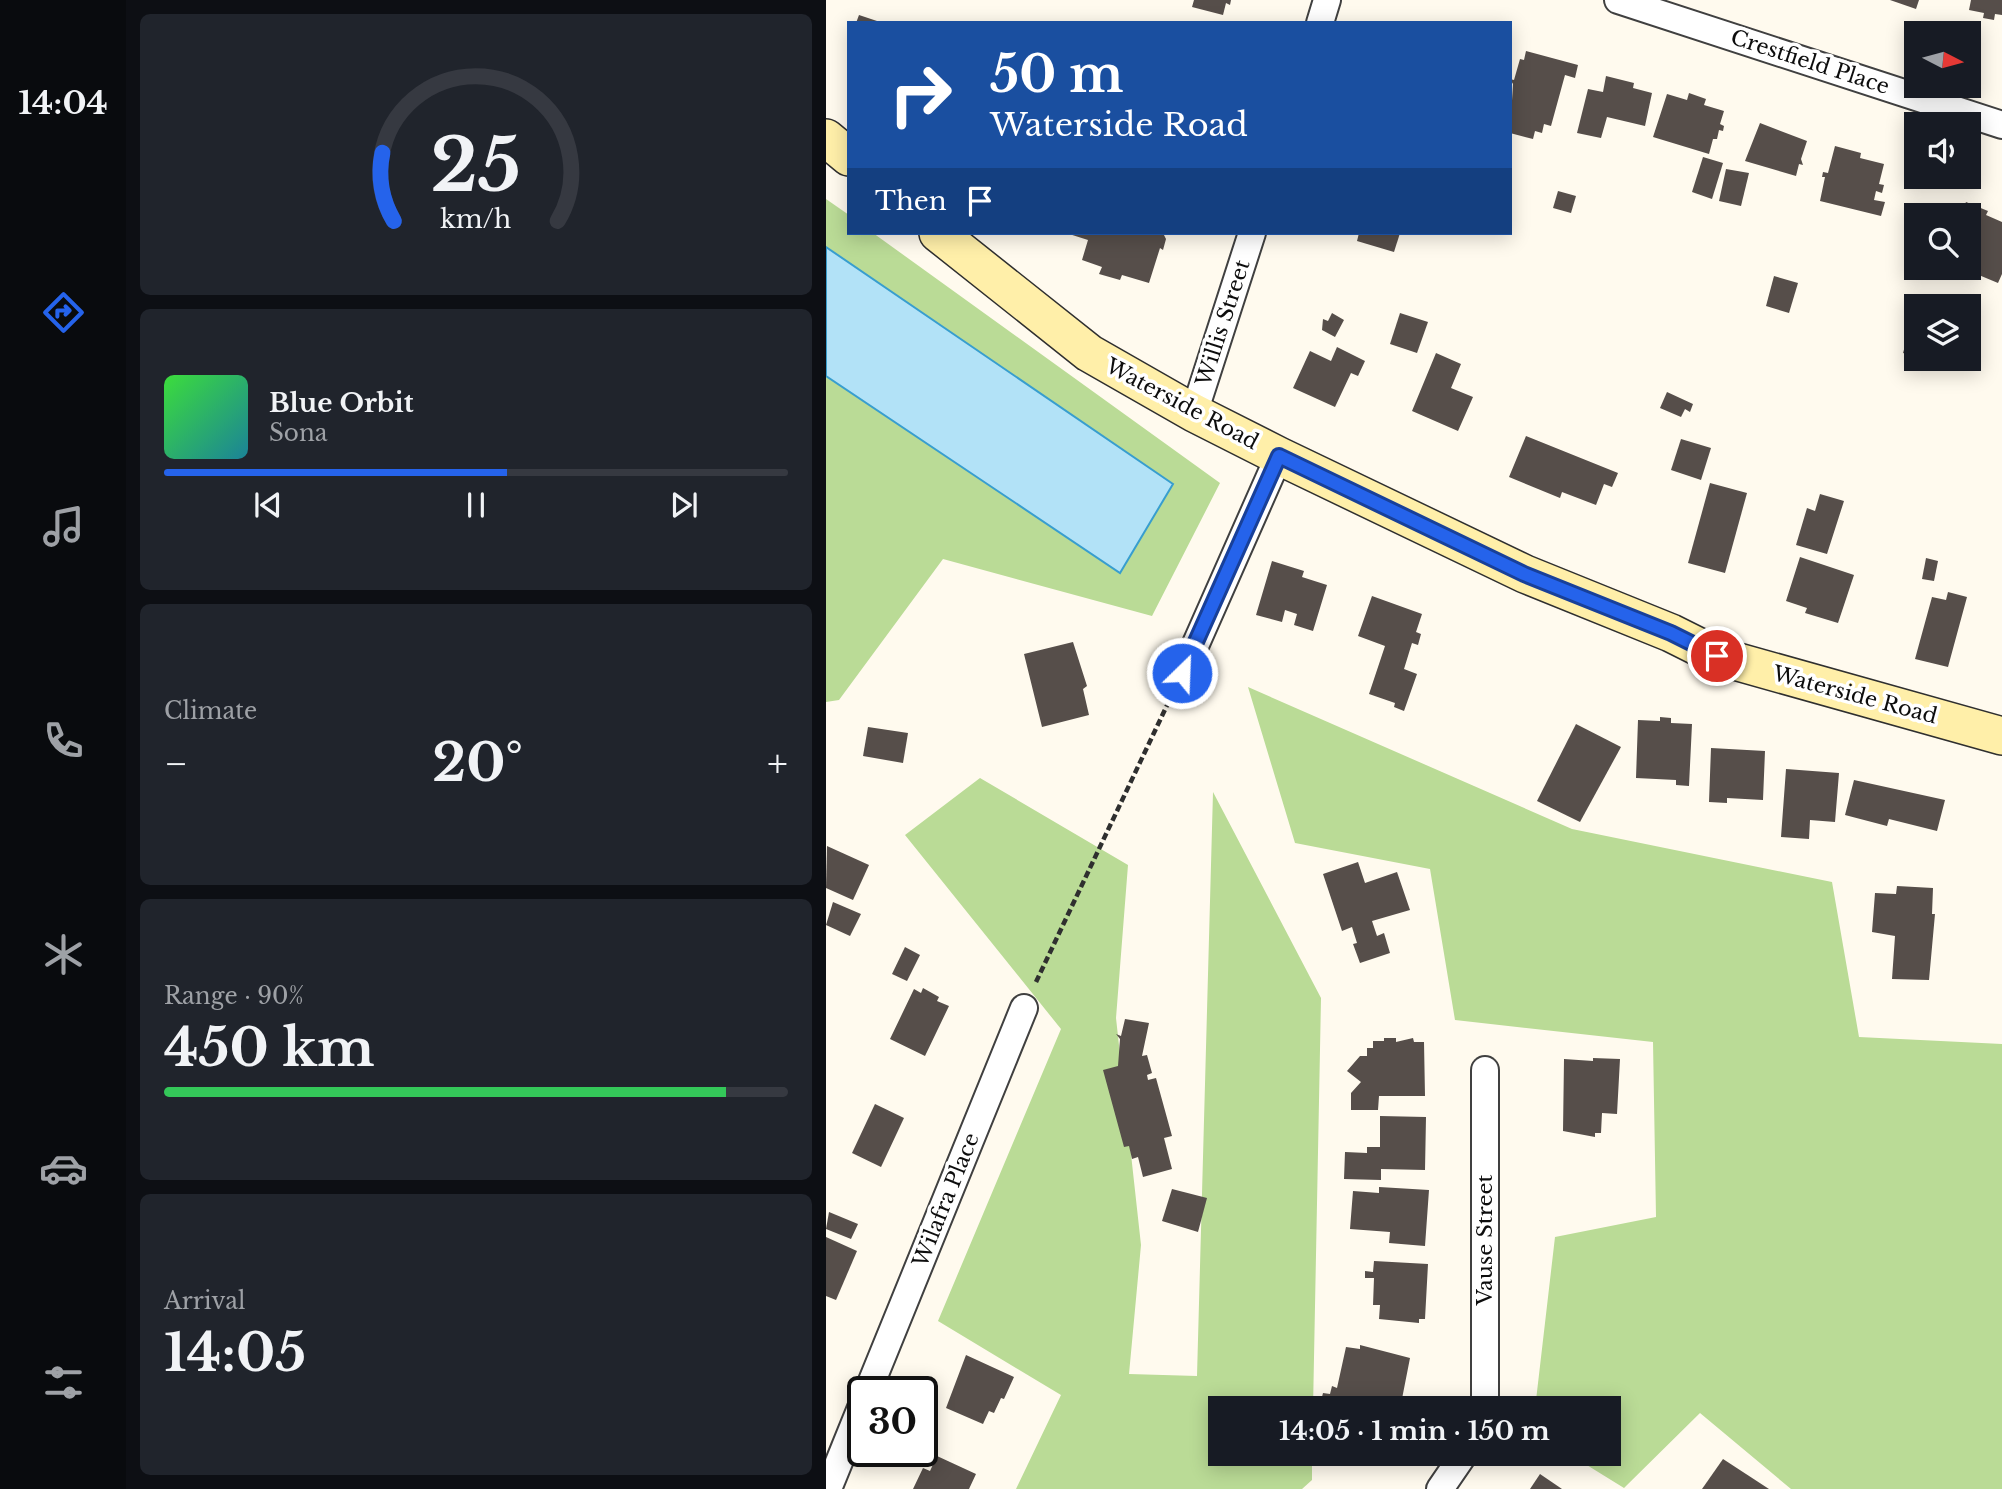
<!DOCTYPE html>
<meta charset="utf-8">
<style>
:root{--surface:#171b24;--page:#20242c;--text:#f1f3f6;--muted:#9ea1a6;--line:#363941;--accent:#2563eb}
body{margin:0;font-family:"Libre Baskerville",serif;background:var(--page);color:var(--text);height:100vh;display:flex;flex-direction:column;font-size:26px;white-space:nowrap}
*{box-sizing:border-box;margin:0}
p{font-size:23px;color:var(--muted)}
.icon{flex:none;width:38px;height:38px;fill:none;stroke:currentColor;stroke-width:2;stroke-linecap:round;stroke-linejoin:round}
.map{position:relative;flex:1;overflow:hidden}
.drawer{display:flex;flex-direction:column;gap:14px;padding:14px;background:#0d0f14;width:700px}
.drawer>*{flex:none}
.hud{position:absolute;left:21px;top:21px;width:665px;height:214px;border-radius:0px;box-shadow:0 4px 18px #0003;background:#1a4fa0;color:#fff;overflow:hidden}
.needle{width:46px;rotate:96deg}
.controls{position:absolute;left:1078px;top:21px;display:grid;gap:14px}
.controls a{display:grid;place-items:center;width:77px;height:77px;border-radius:0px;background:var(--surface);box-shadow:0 4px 18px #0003;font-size:35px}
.speed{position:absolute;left:21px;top:1376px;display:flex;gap:14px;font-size:35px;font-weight:700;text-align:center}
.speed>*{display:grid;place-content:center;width:91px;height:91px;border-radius:50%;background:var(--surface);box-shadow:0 4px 18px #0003;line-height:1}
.speed .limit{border:4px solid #111;border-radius:10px;background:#fff;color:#111}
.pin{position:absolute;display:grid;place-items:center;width:60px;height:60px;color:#fff;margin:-30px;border:4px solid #fff;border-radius:50%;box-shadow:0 2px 7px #0007}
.me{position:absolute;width:77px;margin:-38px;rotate:24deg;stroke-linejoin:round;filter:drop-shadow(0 0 5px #0008)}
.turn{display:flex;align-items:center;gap:24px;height:147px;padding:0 28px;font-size:32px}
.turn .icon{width:91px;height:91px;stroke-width:2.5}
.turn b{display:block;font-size:49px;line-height:60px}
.then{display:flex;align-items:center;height:66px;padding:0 28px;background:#0003;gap:14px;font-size:26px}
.big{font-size:52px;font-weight:700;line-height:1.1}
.drawer .card{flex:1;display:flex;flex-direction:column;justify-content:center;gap:10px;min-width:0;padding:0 24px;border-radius:10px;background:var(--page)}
.drawer .dial{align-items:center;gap:0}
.dial svg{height:182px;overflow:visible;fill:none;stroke:var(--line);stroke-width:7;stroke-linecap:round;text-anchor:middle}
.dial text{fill:var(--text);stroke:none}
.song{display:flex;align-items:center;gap:21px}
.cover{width:84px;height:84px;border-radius:10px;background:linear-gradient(135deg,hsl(120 70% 55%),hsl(190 70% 35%))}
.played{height:7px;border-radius:4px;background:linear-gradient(90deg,var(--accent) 55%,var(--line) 55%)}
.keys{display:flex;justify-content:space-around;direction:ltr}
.heat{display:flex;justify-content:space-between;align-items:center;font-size:38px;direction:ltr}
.charge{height:10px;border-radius:5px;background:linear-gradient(90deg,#34c759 90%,var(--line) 0)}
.trip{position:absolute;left:382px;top:1396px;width:413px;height:70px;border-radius:0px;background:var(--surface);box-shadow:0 4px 18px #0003;font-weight:700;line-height:70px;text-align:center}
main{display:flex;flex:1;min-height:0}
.dock{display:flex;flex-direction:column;width:126px;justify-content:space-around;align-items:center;background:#090b0e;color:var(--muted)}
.dock .icon{width:49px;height:49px}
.dock .active{color:var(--accent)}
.dock b{font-size:32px;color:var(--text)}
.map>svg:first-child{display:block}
.forest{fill:#badb96}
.water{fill:#b2e2f7;stroke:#389ecf;stroke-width:2}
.building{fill:#564e4a}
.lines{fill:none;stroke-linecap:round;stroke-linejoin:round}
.street-casing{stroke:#404040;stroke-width:30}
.secondary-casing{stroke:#2f2f2f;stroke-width:40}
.path{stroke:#2f2f2f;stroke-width:4.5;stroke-dasharray:7 3.5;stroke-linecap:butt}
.street{stroke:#fff;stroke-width:26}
.secondary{stroke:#ffefa9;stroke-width:37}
.route-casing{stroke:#184099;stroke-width:18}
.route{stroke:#2563eb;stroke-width:12}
.labels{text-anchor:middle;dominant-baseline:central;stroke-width:7;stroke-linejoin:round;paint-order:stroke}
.street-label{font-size:21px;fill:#0d0d0d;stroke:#fff}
</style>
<main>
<nav class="dock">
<b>14:04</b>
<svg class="icon active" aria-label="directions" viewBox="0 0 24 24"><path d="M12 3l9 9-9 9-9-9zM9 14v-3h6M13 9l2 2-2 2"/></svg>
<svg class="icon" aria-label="music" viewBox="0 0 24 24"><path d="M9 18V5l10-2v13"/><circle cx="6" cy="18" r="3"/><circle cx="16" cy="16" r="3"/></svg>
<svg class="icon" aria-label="phone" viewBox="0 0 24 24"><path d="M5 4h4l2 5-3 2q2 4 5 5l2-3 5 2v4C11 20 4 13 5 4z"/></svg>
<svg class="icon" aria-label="climate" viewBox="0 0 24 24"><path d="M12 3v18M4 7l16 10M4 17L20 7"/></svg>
<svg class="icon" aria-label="car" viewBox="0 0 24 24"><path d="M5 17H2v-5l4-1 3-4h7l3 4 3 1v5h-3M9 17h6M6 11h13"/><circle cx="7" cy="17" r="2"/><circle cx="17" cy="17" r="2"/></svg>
<svg class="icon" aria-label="filters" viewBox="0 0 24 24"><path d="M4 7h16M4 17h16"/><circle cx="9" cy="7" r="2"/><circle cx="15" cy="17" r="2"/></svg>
</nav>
<section class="drawer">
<div class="card dial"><svg viewBox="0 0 100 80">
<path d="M14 69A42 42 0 1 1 86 69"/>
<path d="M14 69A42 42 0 0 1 9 39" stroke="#2563eb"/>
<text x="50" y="56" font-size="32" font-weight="700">25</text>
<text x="50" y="72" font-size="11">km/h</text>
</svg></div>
<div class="card">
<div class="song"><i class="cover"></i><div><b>Blue Orbit</b><p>Sona</p></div></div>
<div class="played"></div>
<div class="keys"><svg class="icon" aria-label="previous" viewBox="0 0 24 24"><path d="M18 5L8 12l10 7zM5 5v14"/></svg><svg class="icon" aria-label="pause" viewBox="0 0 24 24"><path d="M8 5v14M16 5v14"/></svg><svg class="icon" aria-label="next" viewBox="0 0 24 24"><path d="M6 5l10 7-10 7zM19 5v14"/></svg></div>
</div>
<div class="card"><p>Climate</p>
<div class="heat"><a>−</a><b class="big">20°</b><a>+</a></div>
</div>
<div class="card"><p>Range · 90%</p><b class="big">450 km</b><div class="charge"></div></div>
<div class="card"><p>Arrival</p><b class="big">14:05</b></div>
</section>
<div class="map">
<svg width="1176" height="1489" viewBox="0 0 1176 1489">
<rect width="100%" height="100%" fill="#fffaee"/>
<g class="forest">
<polygon points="0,199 23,215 23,233 47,233 394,483 326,616 117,559 13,700 0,702"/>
<polygon points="422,687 746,829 1006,882 1033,1037 1176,1044 1176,1489 965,1489 874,1413 798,1488 743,1454 782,1454 782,1409 709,1409 729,1237 830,1217 827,1042 629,1020 604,869 469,843"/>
<polygon points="154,778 302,865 290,1018 315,1245 303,1374 371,1376 387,792 495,998 487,1409 394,1409 394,1454 486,1454 486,1480 476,1489 190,1489 235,1395 112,1321 235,1029 79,835"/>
</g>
<polygon class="water" points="0,247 347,484 294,573 0,376"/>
<g class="building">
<polygon points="368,0 405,0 404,5 400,3 397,15 366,7"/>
<polygon points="1064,0 1093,0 1090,9"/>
<polygon points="1145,0 1176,0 1176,15 1169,14 1168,20 1157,18 1158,13 1143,10"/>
<polygon points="33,15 54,22 54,23 30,23"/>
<polygon points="700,51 752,65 749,78 739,75 725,126 718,124 716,133 709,131 707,139 684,133 687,84 684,79 688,80 694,59 698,60"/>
<polygon points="780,76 808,83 807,88 826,93 819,126 781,117 775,138 751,133 762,89 777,92"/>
<polygon points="863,93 880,99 878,105 898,111 894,124 898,126 897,131 893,130 891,139 887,139 883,154 827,137 841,94 861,100"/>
<polygon points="934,123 981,141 975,159 977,165 973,164 970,176 919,161"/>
<polygon points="1009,146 1035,153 1034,158 1058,164 1053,184 1058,185 1056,193 1050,191 1048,200 1059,202 1055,216 994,201 999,177 996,177 997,172 1002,173"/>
<polygon points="877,157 897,163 886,199 866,192"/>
<polygon points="900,169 923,173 915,206 893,201"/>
<polygon points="732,191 750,196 745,213 727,208"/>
<polygon points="1140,202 1162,211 1160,215 1176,222 1176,274 1172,283 1136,268 1143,268 1143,215 1134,215"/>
<polygon points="240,233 337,233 340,239 337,250 334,248 323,283 296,275 294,280 273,274 276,267 256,260 262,240"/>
<polygon points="533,233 574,233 568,252 531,241"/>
<polygon points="948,276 972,283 963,313 940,306"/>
<polygon points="506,313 518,320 509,337 496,330 497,319 502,321"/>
<polygon points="574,313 602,322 591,353 564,344"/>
<polygon points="1086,321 1090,323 1090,357 1077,353"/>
<polygon points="511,347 539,361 532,376 525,373 509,407 467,388 484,351 505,361"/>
<polygon points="610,353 635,364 625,388 647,397 632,431 586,411"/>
<polygon points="1099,359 1115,359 1113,364"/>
<polygon points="841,392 867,404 864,412 859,409 855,417 834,408"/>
<polygon points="700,436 792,473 786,487 778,484 770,505 736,492 734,498 683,477"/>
<polygon points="855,439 885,448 875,480 845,470"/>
<polygon points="884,483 921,493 899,573 862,563"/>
<polygon points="994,494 1018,501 1001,554 970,545 981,508 989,511"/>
<polygon points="974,557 1028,575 1012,623 979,613 981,608 960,601"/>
<polygon points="1100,558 1112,561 1108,581 1096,579"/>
<polygon points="446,561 478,571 476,577 501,585 487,631 468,625 471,614 459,610 456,622 430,615"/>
<polygon points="1122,592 1141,597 1122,667 1089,659 1106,597 1120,600"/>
<polygon points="546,596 596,614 590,632 595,634 592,645 586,643 578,669 591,674 578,711 568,707 569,703 543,694 559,646 532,636"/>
<polygon points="247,642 261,686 257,689 263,715 216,727 198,654"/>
<polygon points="834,717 845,718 845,723 866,724 863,786 850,785 850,780 810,778 812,720 834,721"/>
<polygon points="750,724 795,747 754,822 711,801"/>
<polygon points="42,727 82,733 77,763 37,756"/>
<polygon points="885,748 939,751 937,800 901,798 901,803 883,802"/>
<polygon points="960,769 1013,773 1009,822 984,820 983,839 955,837"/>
<polygon points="1028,780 1119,800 1111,831 1063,819 1061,826 1019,815"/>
<polygon points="1,846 43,865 27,900 0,888"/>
<polygon points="532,862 539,883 571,872 584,910 546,921 551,936 558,933 564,953 534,963 527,944 531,943 526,927 516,931 497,874"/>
<polygon points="1071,886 1107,888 1106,914 1109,914 1103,980 1066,979 1069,936 1046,932 1049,893 1070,894"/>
<polygon points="7,902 35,914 24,936 0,925"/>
<polygon points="79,947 94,955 81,981 66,974"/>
<polygon points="97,988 113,997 111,1001 123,1006 99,1056 64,1039 88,989 95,993"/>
<polygon points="299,1019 323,1023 316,1056 321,1055 326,1073 321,1075 322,1080 330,1078 346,1136 338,1138 346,1169 317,1177 312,1157 306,1159 303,1146 298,1147 277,1070 292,1066 294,1039 290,1034 295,1036"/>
<polygon points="558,1038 570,1038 570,1042 587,1038 588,1042 598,1042 599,1096 553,1096 552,1110 525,1110 525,1093 535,1082 521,1071 534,1056 541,1056 541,1048 547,1048 547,1041 558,1041"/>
<polygon points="767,1058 794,1059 791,1114 776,1113 775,1133 769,1133 769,1137 737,1131 738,1059 767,1061"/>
<polygon points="49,1104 78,1118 55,1167 26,1153"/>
<polygon points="554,1116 600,1117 599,1170 555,1169 555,1180 518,1179 519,1152 541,1153 541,1147 554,1147"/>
<polygon points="553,1187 603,1190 599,1246 563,1243 564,1232 524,1229 527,1191 553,1193"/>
<polygon points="346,1189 381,1198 372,1232 336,1221"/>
<polygon points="3,1212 32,1224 25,1239 0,1229"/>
<polygon points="0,1237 31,1251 10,1300 0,1296"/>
<polygon points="548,1261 602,1264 599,1319 593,1319 593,1323 553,1319 554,1305 547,1305 548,1278 539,1278 539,1271 547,1272"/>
<polygon points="534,1345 584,1358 574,1409 487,1409 489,1396 496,1397 497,1393 504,1394 506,1386 511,1388 520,1347 534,1349"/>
<polygon points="140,1355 188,1377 178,1399 175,1398 168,1413 163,1411 157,1424 120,1408"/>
<polygon points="111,1456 150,1474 143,1489 87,1489 97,1468 104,1471"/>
<polygon points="897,1459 943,1489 876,1489"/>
<polygon points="714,1474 736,1489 704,1489"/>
</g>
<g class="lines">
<defs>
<g id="street">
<polyline points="792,0 1176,125"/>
<polyline points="494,23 501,0"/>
<polyline points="368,413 426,233"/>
<polyline points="357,673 453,456"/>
<polyline points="42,1391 198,1008"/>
<polyline points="659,1409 659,1070"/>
<polyline points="2,1489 37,1403"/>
<polyline points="614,1489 638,1454"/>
</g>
<g id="secondary">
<polyline points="0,138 23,157"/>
<polyline points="112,233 263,353 368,413 453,456 699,574 845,633 891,656 1176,736"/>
</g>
</defs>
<use href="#street" class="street-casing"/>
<use href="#secondary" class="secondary-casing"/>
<polyline class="path" points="210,982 344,699"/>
<use href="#street" class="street"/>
<use href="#secondary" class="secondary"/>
</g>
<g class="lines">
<defs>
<polyline id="route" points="356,673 453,456 698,574 845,633 891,656"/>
</defs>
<use href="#route" class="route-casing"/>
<use href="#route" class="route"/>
</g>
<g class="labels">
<g class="street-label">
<text transform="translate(984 62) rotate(18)">Crestfield Place</text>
<text transform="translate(397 323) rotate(-72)">Willis Street</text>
<text transform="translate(356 404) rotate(28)">Waterside Road</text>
<text transform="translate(1029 695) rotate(15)">Waterside Road</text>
<text transform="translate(120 1200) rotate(-68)">Wilafra Place</text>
<text transform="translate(659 1240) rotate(-90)">Vause Street</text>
</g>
</g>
</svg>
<div class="controls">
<a><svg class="needle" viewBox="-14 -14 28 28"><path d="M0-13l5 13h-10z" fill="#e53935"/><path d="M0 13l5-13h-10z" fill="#9ea1a6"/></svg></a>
<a><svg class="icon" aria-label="sound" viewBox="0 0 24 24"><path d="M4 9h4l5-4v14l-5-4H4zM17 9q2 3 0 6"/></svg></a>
<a><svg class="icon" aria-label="search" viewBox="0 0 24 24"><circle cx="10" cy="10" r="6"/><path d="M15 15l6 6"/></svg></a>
<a><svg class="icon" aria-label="layers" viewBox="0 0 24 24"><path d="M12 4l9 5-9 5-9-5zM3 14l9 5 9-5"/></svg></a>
</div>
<div class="speed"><div class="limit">30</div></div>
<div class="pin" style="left:891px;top:656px;background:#d93025"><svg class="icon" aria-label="arrive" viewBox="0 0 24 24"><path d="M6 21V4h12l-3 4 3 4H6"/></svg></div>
<svg class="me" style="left:356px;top:673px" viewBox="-20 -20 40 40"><circle r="17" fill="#2563eb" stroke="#fff" stroke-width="3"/><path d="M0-11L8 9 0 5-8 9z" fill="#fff"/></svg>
<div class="trip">14:05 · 1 min · 150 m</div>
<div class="hud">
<div class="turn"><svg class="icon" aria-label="right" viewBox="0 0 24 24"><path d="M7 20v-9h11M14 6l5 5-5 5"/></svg><div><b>50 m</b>Waterside Road</div></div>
<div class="then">Then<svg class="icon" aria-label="arrive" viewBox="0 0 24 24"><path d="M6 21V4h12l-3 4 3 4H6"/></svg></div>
</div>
</div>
</main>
